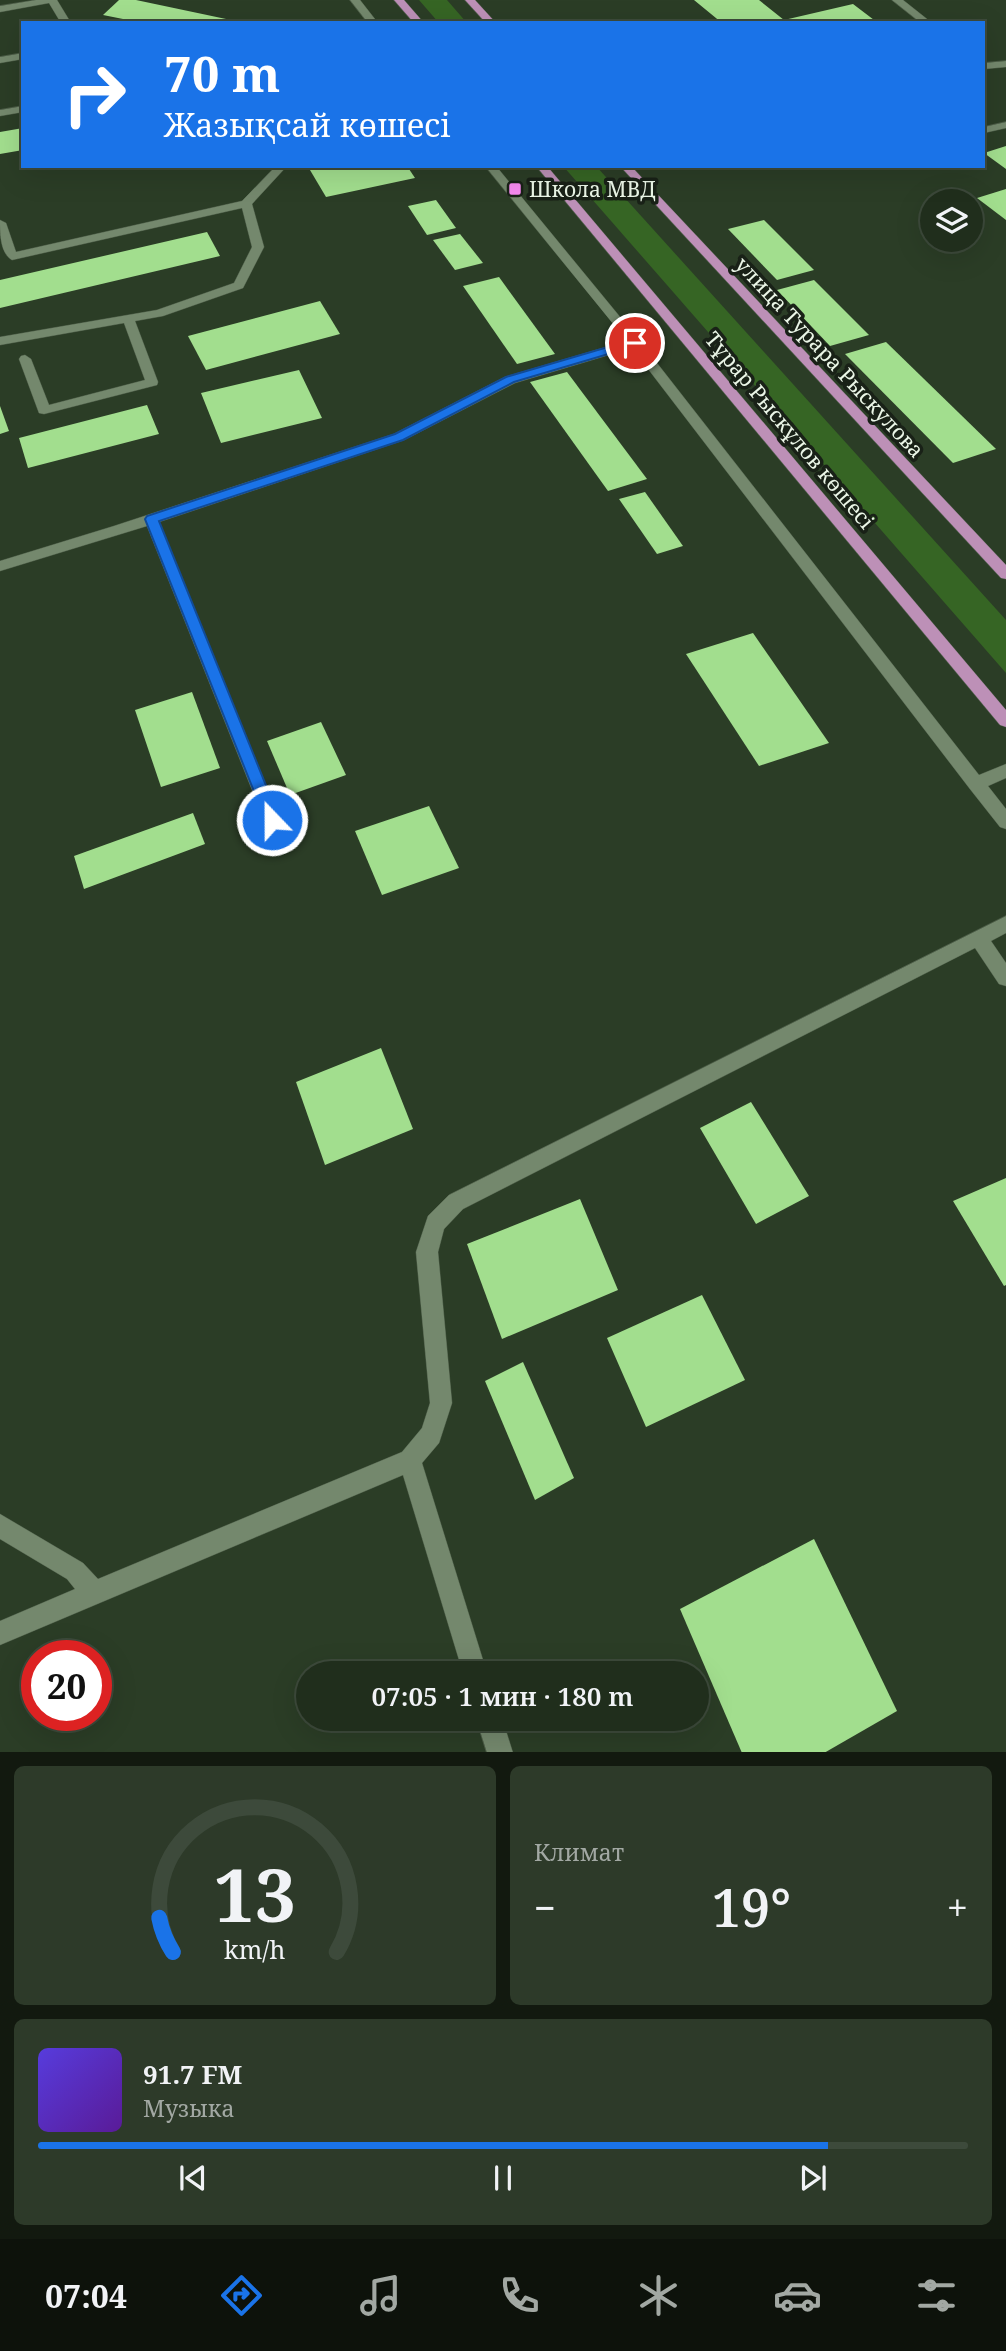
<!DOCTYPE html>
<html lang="ru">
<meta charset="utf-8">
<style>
:root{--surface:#202e1c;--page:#2d3a29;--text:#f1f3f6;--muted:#a2a8a3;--line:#3d4a3b;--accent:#1a73e8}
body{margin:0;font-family:"Noto Serif",serif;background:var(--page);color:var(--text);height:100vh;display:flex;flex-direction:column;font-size:26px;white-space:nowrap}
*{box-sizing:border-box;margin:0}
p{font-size:23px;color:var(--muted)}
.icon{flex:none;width:38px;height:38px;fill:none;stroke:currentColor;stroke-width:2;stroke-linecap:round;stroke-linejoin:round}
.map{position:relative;height:1752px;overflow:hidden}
.side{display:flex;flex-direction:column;gap:14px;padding:14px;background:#12190f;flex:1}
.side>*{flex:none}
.hud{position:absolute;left:21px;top:21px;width:964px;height:147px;border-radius:0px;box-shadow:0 7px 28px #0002,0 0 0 2px var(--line);background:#1a73e8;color:#fff;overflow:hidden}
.tools{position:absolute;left:920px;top:189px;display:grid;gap:14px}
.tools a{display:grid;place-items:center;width:63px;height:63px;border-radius:50%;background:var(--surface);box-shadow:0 7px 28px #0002,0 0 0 2px var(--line);font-size:35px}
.speed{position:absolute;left:21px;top:1640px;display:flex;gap:14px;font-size:35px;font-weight:700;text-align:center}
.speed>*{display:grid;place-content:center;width:91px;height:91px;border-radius:50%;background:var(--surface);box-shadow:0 7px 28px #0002,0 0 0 2px var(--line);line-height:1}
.speed .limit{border:10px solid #d22;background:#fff;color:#111}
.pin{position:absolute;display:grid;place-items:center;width:60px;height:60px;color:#fff;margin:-30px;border:4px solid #fff;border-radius:50%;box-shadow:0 2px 7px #0007}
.me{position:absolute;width:77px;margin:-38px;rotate:338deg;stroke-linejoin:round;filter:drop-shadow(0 0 5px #0008)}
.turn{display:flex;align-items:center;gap:24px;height:147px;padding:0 28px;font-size:32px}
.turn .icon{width:91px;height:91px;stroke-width:2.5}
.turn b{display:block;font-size:49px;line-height:60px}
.big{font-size:52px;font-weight:600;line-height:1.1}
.side .widget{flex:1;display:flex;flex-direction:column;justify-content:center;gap:10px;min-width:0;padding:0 24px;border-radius:10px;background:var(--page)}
.side .dial{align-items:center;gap:0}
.dial svg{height:182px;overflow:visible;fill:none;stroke:var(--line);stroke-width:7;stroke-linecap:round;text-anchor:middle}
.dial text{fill:var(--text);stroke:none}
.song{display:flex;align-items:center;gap:21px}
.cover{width:84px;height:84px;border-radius:10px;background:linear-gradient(135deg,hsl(250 70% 55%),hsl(270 70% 35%))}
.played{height:7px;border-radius:4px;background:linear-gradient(90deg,var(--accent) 85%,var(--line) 85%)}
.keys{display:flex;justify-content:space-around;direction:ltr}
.heat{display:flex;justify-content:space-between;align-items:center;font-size:38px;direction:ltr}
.side .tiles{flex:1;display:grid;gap:14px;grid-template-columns:1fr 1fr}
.widget:last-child{grid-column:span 2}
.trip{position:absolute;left:296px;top:1661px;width:413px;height:70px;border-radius:35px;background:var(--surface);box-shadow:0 7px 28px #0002,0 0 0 2px var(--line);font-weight:600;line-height:70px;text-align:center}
.menu{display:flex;height:112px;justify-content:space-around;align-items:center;background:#0d120b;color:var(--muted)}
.menu .icon{width:49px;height:49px}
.menu .selected{color:var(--accent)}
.menu b{font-size:32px;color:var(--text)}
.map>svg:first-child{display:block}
.green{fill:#366524}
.building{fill:#a2de8e}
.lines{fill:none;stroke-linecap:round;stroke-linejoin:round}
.minor-casing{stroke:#4b5b46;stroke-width:1}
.major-casing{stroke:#4b5b46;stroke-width:1}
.minor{fill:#74886d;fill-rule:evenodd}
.major{fill:#bd90b7;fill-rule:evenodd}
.route{fill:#1a73e8;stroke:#114b97;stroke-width:2}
.poi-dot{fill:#f589ef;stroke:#192117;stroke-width:2.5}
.labels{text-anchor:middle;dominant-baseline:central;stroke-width:7;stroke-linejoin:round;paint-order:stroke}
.far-poi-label{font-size:21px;fill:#ebf6e7;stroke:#192117;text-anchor:start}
.far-street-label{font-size:21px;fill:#ebf6e7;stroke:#192117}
</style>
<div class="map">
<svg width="1006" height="1753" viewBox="0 0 1006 1753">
<rect width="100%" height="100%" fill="#2b3d26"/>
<g class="green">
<polygon points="419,0 447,0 467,23 439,23"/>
<polygon points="563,166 596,166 1006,620 1006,673"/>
</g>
<g class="building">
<polygon points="119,0 136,0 245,23 143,23 103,15"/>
<polygon points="694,0 759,0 784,20 853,4 878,23 722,23"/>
<polygon points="23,128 23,150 0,154 0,132"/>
<polygon points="1006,146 1006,169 984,153"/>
<polygon points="330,166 407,166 415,178 326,197 310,170"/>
<polygon points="1006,189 1006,220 977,198"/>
<polygon points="436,200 456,228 427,235 408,206"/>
<polygon points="764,220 814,270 777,280 728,229"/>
<polygon points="207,232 220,256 0,308 0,280"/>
<polygon points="460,234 483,263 455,270 433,240"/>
<polygon points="499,277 555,354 517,364 463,286"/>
<polygon points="814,280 869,335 830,346 777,290"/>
<polygon points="320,301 340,334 206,370 188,336"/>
<polygon points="886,342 996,449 953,463 845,354"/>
<polygon points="299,370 322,418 221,443 201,393"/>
<polygon points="567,372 647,479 608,491 530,382"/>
<polygon points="147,405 159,434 28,468 19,438"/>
<polygon points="0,406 9,431 0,434"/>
<polygon points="645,492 683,546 657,554 619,499"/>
<polygon points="753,633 829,743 759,766 686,654"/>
<polygon points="192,692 220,768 161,787 135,710"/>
<polygon points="321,722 346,775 290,795 267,741"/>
<polygon points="429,806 459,868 382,895 355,831"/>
<polygon points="193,813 205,844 84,889 74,856"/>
<polygon points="381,1048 413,1129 325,1165 296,1082"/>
<polygon points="751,1102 809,1196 756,1224 700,1128"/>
<polygon points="1006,1178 1006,1285 1004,1286 953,1201"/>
<polygon points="580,1199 618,1290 502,1339 467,1244"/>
<polygon points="702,1295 745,1380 646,1427 607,1338"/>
<polygon points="523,1362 574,1478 535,1500 485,1381"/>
<polygon points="814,1539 897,1711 824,1753 742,1753 680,1609"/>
</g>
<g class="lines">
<defs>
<g id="minor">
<polygon points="36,0 57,0 71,23 61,23 49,3 0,12 0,6"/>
<polygon points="350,0 360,0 378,23 368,23"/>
<polygon points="892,0 903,0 932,23 921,23"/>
<polygon points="23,53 23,59 0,63 0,57"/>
<polygon points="1006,61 1006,67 984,69 984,63"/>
<polygon points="23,106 23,112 0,116 0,110"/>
<polygon points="1006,122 1006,128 984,133 984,127"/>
<path d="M276,166h11l-35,38 12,43 -21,41 -80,28 -28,5 23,61 -1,3 -113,29 -5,-1 -20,-54 2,-3 4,-1 6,4 18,46 96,-25 -21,-57 -124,22v-8l157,-27 77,-27 18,-36 -10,-39 -230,52c-12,-7 -12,-27 -12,-40l6,3 10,29 226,-51z"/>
<polygon points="485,166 496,166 639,340 979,775 1006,764 1006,778 988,786 1006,809 1006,829 1000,827 970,789 632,348 515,383 404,440 159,522 280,820 278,825 266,825 264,820 147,526 0,571 0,561 114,526 394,434 505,377 627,341"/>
<polygon points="1006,916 1006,933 991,941 1006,963 1006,986 999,984 975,948 463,1209 444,1229 438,1252 452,1403 439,1443 422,1463 487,1673 463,1673 403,1475 0,1645 0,1621 75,1589 67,1579 0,1539 0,1514 83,1563 98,1579 402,1452 422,1428 430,1403 416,1252 428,1216 449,1195"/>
<polygon points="476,1718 502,1718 513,1753 487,1753"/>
</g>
<g id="major">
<polygon points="394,0 404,0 424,23 414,23"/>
<polygon points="465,0 475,0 496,23 486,23"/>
<polygon points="536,166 547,166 1006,710 1006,727 1000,725"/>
<polygon points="620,166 631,166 1006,565 1006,579 1001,578"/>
</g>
</defs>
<use href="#minor" class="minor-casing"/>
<use href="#major" class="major-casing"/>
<use href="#minor" class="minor"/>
<use href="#major" class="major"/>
</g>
<polygon class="route" points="635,339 639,340 639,345 514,382 403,440 159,521 280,820 278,824 267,824 145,519 147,516 395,434 506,377"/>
<rect class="poi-dot" x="508" y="182" width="14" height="14" rx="3.5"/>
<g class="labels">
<g class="far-poi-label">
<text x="529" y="189">Школа МВД</text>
</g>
<g class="far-street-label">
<text transform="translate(830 357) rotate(47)">улица Турара Рыскулова</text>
<text transform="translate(790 430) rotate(50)">Тұрар Рыскұлов көшесі</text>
</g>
</g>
</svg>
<div class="tools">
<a><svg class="icon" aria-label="layers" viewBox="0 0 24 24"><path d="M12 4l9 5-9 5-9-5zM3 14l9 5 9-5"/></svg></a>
</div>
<div class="speed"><div class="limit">20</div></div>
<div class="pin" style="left:635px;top:343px;background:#d93025"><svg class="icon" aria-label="arrive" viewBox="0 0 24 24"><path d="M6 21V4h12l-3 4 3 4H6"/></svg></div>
<svg class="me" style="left:272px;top:820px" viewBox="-20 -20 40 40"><circle r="17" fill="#1a73e8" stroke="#fff" stroke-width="3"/><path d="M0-11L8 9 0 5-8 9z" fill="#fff"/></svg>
<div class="trip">07:05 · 1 мин · 180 m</div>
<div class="hud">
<div class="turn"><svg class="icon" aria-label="right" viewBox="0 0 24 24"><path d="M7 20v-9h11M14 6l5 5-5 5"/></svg><div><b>70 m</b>Жазықсай көшесі</div></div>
</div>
</div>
<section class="side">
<div class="tiles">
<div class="widget dial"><svg viewBox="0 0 100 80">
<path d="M14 69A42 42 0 1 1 86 69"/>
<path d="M14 69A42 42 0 0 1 8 54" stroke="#1a73e8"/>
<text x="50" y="56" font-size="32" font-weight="700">13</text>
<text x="50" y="72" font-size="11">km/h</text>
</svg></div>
<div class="widget"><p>Климат</p>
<div class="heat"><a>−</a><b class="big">19°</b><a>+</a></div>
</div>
<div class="widget">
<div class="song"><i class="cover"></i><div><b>91.7 FM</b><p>Музыка</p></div></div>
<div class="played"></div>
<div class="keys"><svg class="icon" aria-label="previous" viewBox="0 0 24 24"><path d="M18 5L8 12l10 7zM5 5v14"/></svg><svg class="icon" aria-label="pause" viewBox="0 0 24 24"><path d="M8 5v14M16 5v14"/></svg><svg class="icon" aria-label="next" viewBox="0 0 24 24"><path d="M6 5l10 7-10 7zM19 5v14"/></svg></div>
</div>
</div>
</section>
<nav class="menu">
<b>07:04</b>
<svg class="icon selected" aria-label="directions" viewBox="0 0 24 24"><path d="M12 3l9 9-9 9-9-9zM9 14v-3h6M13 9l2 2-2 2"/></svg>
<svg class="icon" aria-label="music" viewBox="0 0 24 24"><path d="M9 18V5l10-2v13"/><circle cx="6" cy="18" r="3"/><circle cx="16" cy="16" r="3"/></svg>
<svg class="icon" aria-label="phone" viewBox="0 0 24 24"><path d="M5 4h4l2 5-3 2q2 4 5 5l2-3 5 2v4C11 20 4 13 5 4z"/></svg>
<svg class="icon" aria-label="climate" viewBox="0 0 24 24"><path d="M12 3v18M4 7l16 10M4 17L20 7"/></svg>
<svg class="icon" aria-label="car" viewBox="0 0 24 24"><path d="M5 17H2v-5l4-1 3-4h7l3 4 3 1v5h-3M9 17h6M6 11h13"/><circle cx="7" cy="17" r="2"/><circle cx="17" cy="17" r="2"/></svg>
<svg class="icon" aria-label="filters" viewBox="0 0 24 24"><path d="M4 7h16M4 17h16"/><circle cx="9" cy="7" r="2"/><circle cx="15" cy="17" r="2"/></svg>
</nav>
